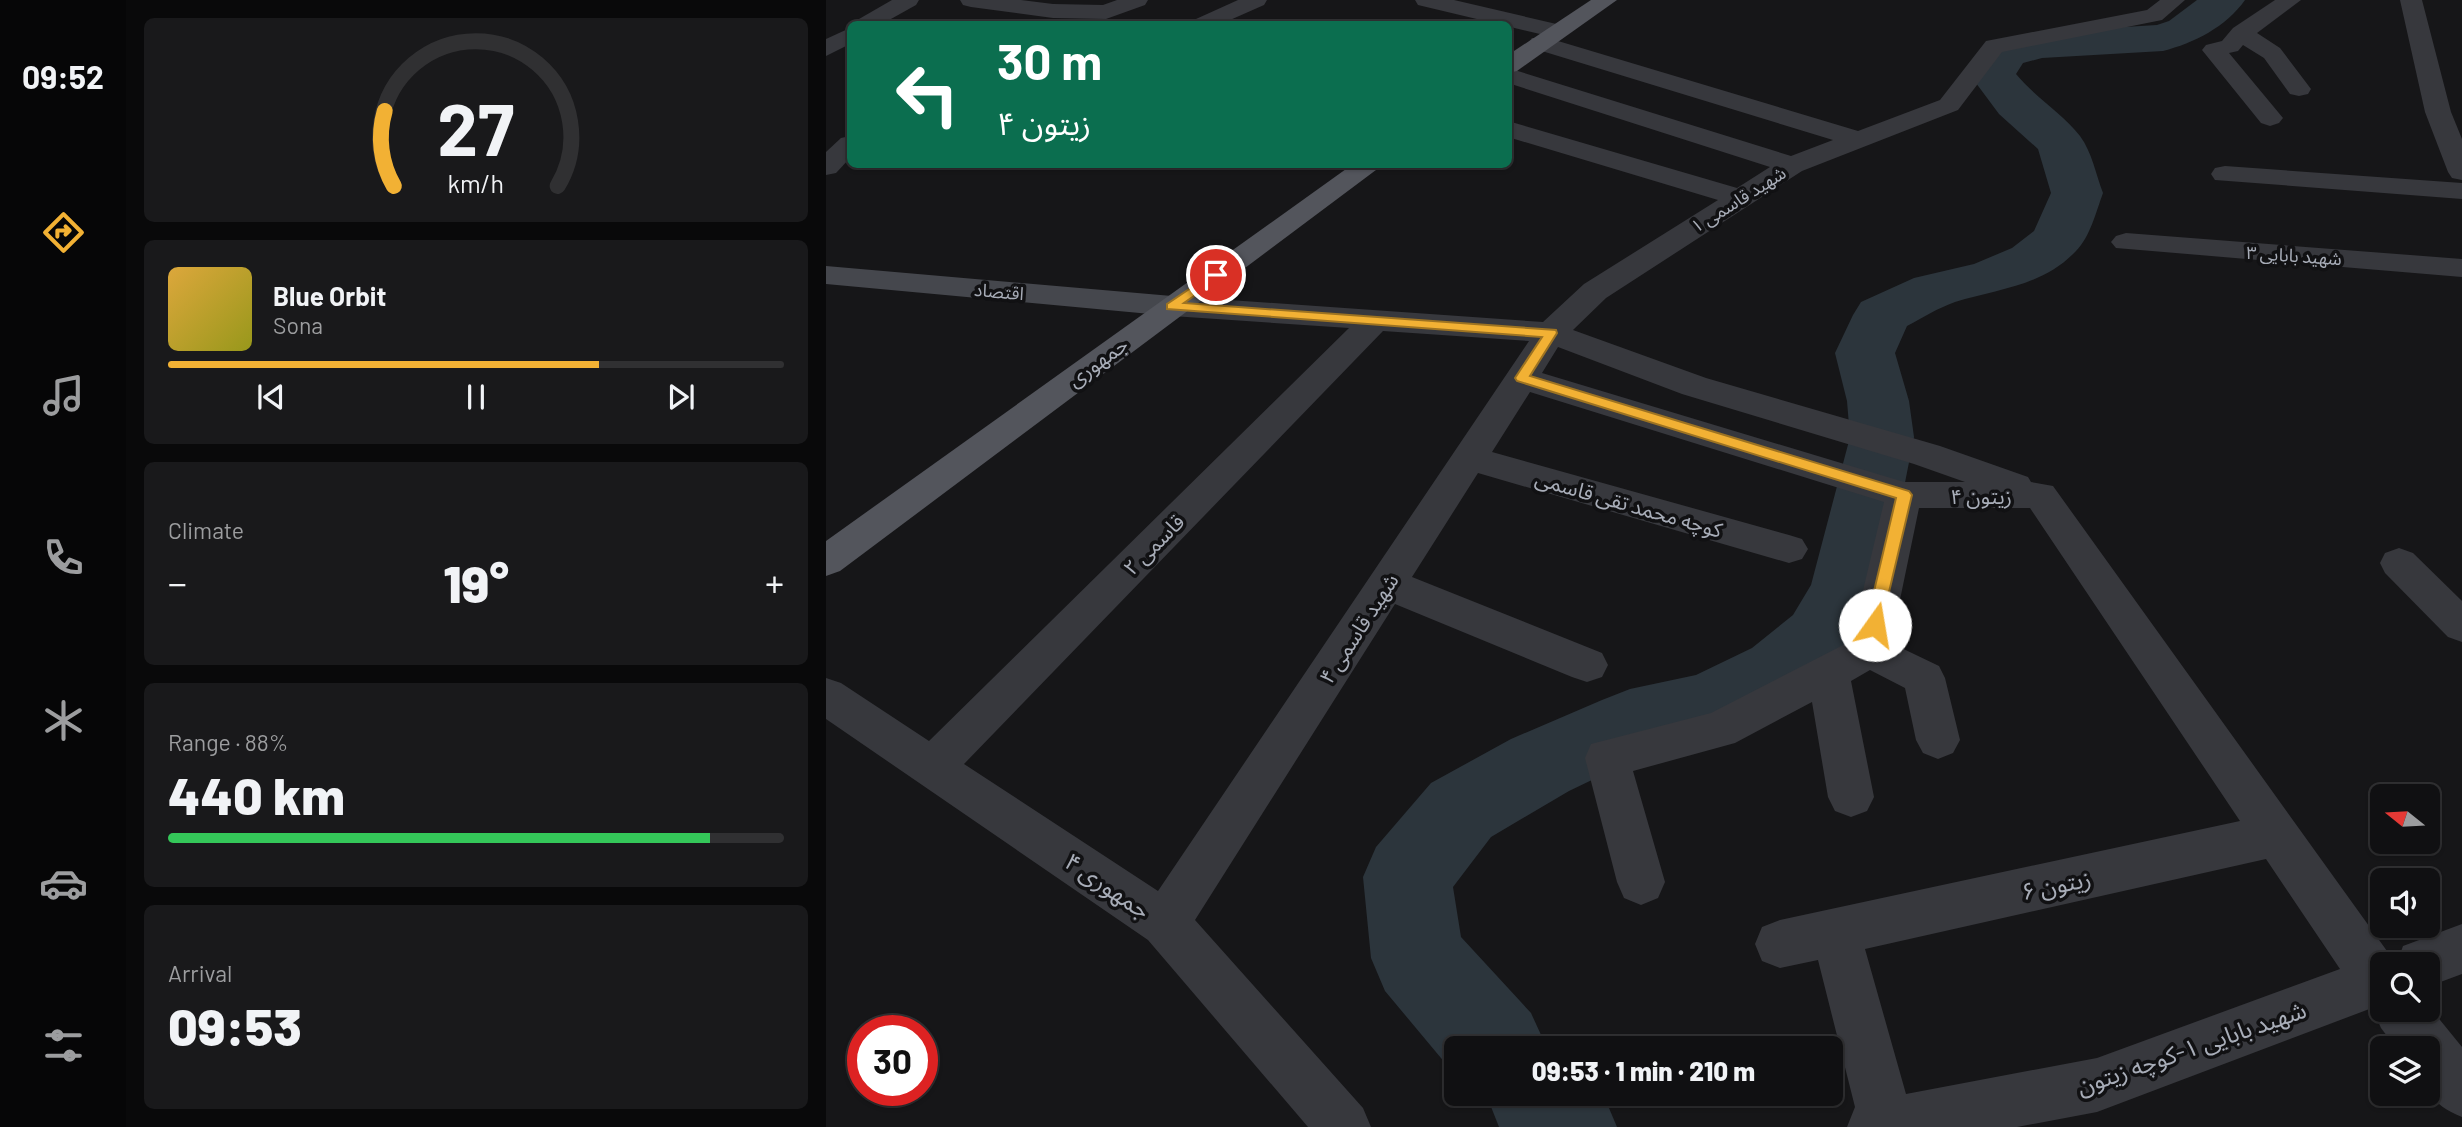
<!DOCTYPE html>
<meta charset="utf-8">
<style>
:root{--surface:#101012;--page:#19191b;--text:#f1f3f6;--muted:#9c9d9f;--line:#303032;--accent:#f2b134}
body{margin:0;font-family:Barlow,"Noto Sans Arabic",sans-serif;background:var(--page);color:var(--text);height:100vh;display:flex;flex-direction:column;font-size:26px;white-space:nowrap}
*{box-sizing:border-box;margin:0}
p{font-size:23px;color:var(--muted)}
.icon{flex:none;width:38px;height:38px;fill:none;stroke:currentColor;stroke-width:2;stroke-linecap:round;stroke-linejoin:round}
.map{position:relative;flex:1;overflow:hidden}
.panel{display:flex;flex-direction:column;gap:18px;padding:18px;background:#09090a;width:700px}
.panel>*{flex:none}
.hud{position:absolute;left:21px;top:21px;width:665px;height:147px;border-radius:10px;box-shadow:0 2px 5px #0004,0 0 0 2px var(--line);background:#0b6e4f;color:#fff;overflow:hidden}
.needle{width:46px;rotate:288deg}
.controls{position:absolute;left:1544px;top:784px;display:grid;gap:14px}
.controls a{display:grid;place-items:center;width:70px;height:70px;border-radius:10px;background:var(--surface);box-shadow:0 2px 5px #0004,0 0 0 2px var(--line);font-size:35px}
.speed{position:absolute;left:21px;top:1015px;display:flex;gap:14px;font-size:35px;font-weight:700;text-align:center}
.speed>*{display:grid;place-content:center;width:91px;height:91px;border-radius:50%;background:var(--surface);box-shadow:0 2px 5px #0004,0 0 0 2px var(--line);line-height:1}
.speed .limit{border:10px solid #d22;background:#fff;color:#111}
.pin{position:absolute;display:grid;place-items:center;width:60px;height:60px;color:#fff;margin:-30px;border:4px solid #fff;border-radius:50%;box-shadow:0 2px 7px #0007}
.me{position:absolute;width:77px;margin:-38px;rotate:13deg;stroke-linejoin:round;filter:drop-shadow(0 0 5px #0008)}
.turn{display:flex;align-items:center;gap:24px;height:147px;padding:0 35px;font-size:32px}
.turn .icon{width:91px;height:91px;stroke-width:2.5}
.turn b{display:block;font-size:49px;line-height:60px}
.big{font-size:52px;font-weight:800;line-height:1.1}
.panel .card{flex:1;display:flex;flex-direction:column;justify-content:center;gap:10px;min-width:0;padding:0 24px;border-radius:10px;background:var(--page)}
.panel .dial{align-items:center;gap:0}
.dial svg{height:182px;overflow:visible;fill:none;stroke:var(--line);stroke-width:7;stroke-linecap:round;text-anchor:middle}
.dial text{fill:var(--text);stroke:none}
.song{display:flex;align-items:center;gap:21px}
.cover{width:84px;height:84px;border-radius:10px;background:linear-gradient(135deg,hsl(40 70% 55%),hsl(60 70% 35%))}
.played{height:7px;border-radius:4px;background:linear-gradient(90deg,var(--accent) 70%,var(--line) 70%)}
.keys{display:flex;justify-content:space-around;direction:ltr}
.heat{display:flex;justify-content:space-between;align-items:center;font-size:38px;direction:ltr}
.charge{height:10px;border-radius:5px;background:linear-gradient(90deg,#34c759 88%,var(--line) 0)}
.trip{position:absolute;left:618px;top:1036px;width:399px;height:70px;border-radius:10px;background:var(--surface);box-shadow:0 2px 5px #0004,0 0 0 2px var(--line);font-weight:800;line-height:70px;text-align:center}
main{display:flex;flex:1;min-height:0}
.dock{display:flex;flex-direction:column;width:126px;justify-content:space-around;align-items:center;background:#060607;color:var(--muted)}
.dock .icon{width:49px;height:49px}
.dock .active{color:var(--accent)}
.dock b{font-size:32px;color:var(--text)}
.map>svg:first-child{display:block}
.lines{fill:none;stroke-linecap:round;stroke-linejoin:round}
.river{fill:#2c353c;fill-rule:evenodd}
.minor{fill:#37383d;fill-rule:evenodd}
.secondary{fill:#45474d;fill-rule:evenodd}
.primary{fill:#53555c;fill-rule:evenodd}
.route{fill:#f2b134;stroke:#9d7322;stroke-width:2}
.labels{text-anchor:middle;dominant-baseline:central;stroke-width:7;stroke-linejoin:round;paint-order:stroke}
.far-street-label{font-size:18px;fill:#a8adb8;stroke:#111113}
.street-label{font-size:21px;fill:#a8adb8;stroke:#111113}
.near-street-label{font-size:24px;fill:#a8adb8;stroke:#111113}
</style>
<main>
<nav class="dock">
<b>09:52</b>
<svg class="icon active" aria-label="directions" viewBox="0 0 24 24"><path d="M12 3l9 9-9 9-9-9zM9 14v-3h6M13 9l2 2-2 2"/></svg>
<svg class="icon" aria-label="music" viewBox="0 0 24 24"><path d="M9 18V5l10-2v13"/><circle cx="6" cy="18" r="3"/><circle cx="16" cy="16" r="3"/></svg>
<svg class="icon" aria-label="phone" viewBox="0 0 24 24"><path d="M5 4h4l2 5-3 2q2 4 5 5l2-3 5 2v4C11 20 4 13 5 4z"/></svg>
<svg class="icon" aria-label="climate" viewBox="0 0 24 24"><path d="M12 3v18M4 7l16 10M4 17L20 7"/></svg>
<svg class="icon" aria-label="car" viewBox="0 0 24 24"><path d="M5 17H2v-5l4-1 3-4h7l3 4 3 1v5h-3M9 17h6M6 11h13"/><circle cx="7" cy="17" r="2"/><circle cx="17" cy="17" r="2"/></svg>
<svg class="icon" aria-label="filters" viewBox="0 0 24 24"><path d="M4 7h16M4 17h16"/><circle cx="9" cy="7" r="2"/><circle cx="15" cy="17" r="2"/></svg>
</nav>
<section class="panel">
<div class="card dial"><svg viewBox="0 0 100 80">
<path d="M14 69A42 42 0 1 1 86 69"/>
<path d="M14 69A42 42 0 0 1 10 36" stroke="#f2b134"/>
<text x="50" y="56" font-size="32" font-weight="700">27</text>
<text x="50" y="72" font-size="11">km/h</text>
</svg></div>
<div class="card">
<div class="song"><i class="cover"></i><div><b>Blue Orbit</b><p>Sona</p></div></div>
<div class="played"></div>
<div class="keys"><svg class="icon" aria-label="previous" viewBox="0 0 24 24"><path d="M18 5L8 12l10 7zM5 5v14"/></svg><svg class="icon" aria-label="pause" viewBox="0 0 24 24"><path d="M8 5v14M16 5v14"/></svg><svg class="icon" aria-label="next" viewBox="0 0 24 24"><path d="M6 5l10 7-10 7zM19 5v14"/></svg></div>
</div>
<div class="card"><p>Climate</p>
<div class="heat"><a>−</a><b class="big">19°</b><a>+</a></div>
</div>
<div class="card"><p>Range · 88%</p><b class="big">440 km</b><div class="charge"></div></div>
<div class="card"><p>Arrival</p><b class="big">09:53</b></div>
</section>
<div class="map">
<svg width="1636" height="1127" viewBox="0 0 1636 1127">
<rect width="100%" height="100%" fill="#161618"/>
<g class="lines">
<g class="river">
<path d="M1371,0h48c-19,27 -51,43 -82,51l-121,7 -19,5 -7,11c19,23 47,40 64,62 12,16 16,39 23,57 -7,19 -13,44 -27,58 -33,35 -78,38 -121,51 -17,6 -33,16 -48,24l-12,27 14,48 5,36 -30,152 -37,70 -41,35 -68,36 -28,10 -66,15 -75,36 -78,46 -38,50 8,50 70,76 16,35h-91v28l-71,-85 -14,-33 -8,-81 13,-30 55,-64 80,-44 91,-39 28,-11 66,-14 56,-27 41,-33 18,-30 39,-148 -3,-36 -12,-48 18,-38 8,-13 53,-24 60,-14 38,-16 22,-17 17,-38 -13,-44 -39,-35 -29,-39 20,-30 52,-13 115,-7 12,-4z"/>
<polygon points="660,1094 777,1094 791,1127 673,1127"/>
</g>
<g class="minor">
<polygon points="66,0 93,0 90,5 56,24 30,24 33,19"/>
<polygon points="134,0 195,0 227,4 277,5 291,0 322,0 319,5 280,19 227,18 145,7 137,5"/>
<polygon points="412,0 441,0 438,5 395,24 367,24 370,19"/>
<polygon points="589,0 628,0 739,26 743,31 739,36 731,38 592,5"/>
<path d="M1334,0h25l-23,20 -160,32 -44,58 -156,61 -196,127 -33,32 133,48 234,68 88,31 3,5 22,4 339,472 6,2 5,-14 59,-22v50l-35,13v-23h-45v46h45v-6l35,43v70c-39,-16 -35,-31 -35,-69h-31l-15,-20 -9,-20 -275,104 -80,15h-170l8,-20 -37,-147 -38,8 -18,-7 -7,-17 7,-17 18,-7 460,-99 -210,-313h-111l-28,135 48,23 6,12 15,62 -7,13 -15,6 -15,-6 -7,-13 -11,-52 -35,-18 -19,11 23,116 -7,14 -16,6 -16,-6 -7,-14 -16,-95 -77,41 -102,28 32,111 -7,16 -17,7 -17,-7 -7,-16 -32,-124 6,-14 120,-31 140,-72 33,-139 -354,-110 -38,60 297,83 13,4 6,10 -6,10 -13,4 -311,-90 -66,104 190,76 6,12 -6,12 -15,5 -15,-5 -177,-73 -200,316 168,188 8,19h-63l-160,-187 -322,-221v-41l15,5 88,58 420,-413 -177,-12 -11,-3 -5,-7 5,-7 11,-3 371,26 41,-38 134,-84 -210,-63v-16l229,67 33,-21 -262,-84v-15l283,88 42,-16 -301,-92 -4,-5 4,-5h16l310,93 82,-31 46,-59 161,-31zM557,331l146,10 -371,550 -194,-127zM732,347l124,47 232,70 51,18h-61l-362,-109zM1440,859l74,110 -243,89 -191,36 -41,-145z"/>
<polygon points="1449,0 1475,0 1431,33 1454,48 1485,89 1482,94 1473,96 1464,94 1438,58 1417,45 1412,51 1403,53 1457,118 1453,123 1444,126 1435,123 1376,50 1380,45 1396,41 1407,28"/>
<polygon points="1574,0 1596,0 1625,112 1636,139 1636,180 1626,178 1622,172 1599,112"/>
<polygon points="24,28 24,44 0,56 0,39"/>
<polygon points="24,136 24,158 10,173 0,175 0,152 15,138"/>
<polygon points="1399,166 1636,183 1636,199 1389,180 1385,174 1389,168"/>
<polygon points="1300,233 1636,259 1636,277 1290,248 1285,242 1290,236"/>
<polygon points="1573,548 1587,553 1636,601 1636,642 1622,637 1559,573 1554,563 1559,553"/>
</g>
<polygon class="secondary" points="0,266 346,296 357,299 362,306 357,313 346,316 0,284"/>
<g class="primary">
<polygon points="765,0 791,0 691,71 682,73 682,55"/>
<polygon points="527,164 558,164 14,571 0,576 0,541"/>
</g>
</g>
<polygon class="route" points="390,271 396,275 394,278 358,303 730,330 731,333 704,376 1083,491 1086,495 1054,630 1043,630 1040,625 1070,498 691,381 689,378 716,337 341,309 341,304"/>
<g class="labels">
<g class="far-street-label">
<text transform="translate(912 199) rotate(-32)">۱ شهید قاسمی</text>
<text transform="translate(1468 255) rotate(4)">۳ شهید بابایی</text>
<text transform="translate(173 291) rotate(5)">اقتصاد</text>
</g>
<g class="street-label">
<text transform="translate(271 361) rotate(-36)">جمهوری</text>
<text x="1155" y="495">۴ زیتون</text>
<text transform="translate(803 503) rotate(16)">کوچه محمد تقی قاسمی</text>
<text transform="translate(327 544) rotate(-45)">قاسمی ۲</text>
<text transform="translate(532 628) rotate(-57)">۴ شهید قاسمی</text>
</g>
<g class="near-street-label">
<text transform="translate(1230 884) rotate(-12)">۶ زیتون</text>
<text transform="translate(282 885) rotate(34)">جمهوری ۴</text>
<text transform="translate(1365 1047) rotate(-19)">شهید بابایی ۱-کوچه زیتون</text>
</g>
</g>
</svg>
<div class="controls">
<a><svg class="needle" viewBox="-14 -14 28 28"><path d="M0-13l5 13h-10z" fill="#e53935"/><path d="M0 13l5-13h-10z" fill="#9c9d9f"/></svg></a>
<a><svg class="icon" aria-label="sound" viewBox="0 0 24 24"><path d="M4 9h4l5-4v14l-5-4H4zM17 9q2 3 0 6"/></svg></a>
<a><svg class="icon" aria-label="search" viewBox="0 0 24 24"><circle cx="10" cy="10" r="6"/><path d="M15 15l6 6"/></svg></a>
<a><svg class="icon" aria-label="layers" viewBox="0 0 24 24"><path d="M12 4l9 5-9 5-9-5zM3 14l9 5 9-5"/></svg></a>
</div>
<div class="speed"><div class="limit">30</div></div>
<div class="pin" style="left:390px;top:275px;background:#d93025"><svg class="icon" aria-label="arrive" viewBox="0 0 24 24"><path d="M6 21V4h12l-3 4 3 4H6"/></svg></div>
<svg class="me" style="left:1049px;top:625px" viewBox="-20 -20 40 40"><circle r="19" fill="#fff"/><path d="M0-13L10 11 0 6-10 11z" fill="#f2b134"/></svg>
<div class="trip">09:53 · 1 min · 210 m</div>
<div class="hud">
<div class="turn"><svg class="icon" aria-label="left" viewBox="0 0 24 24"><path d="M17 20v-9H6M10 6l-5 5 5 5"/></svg><div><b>30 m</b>زیتون ۴</div></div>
</div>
</div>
</main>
